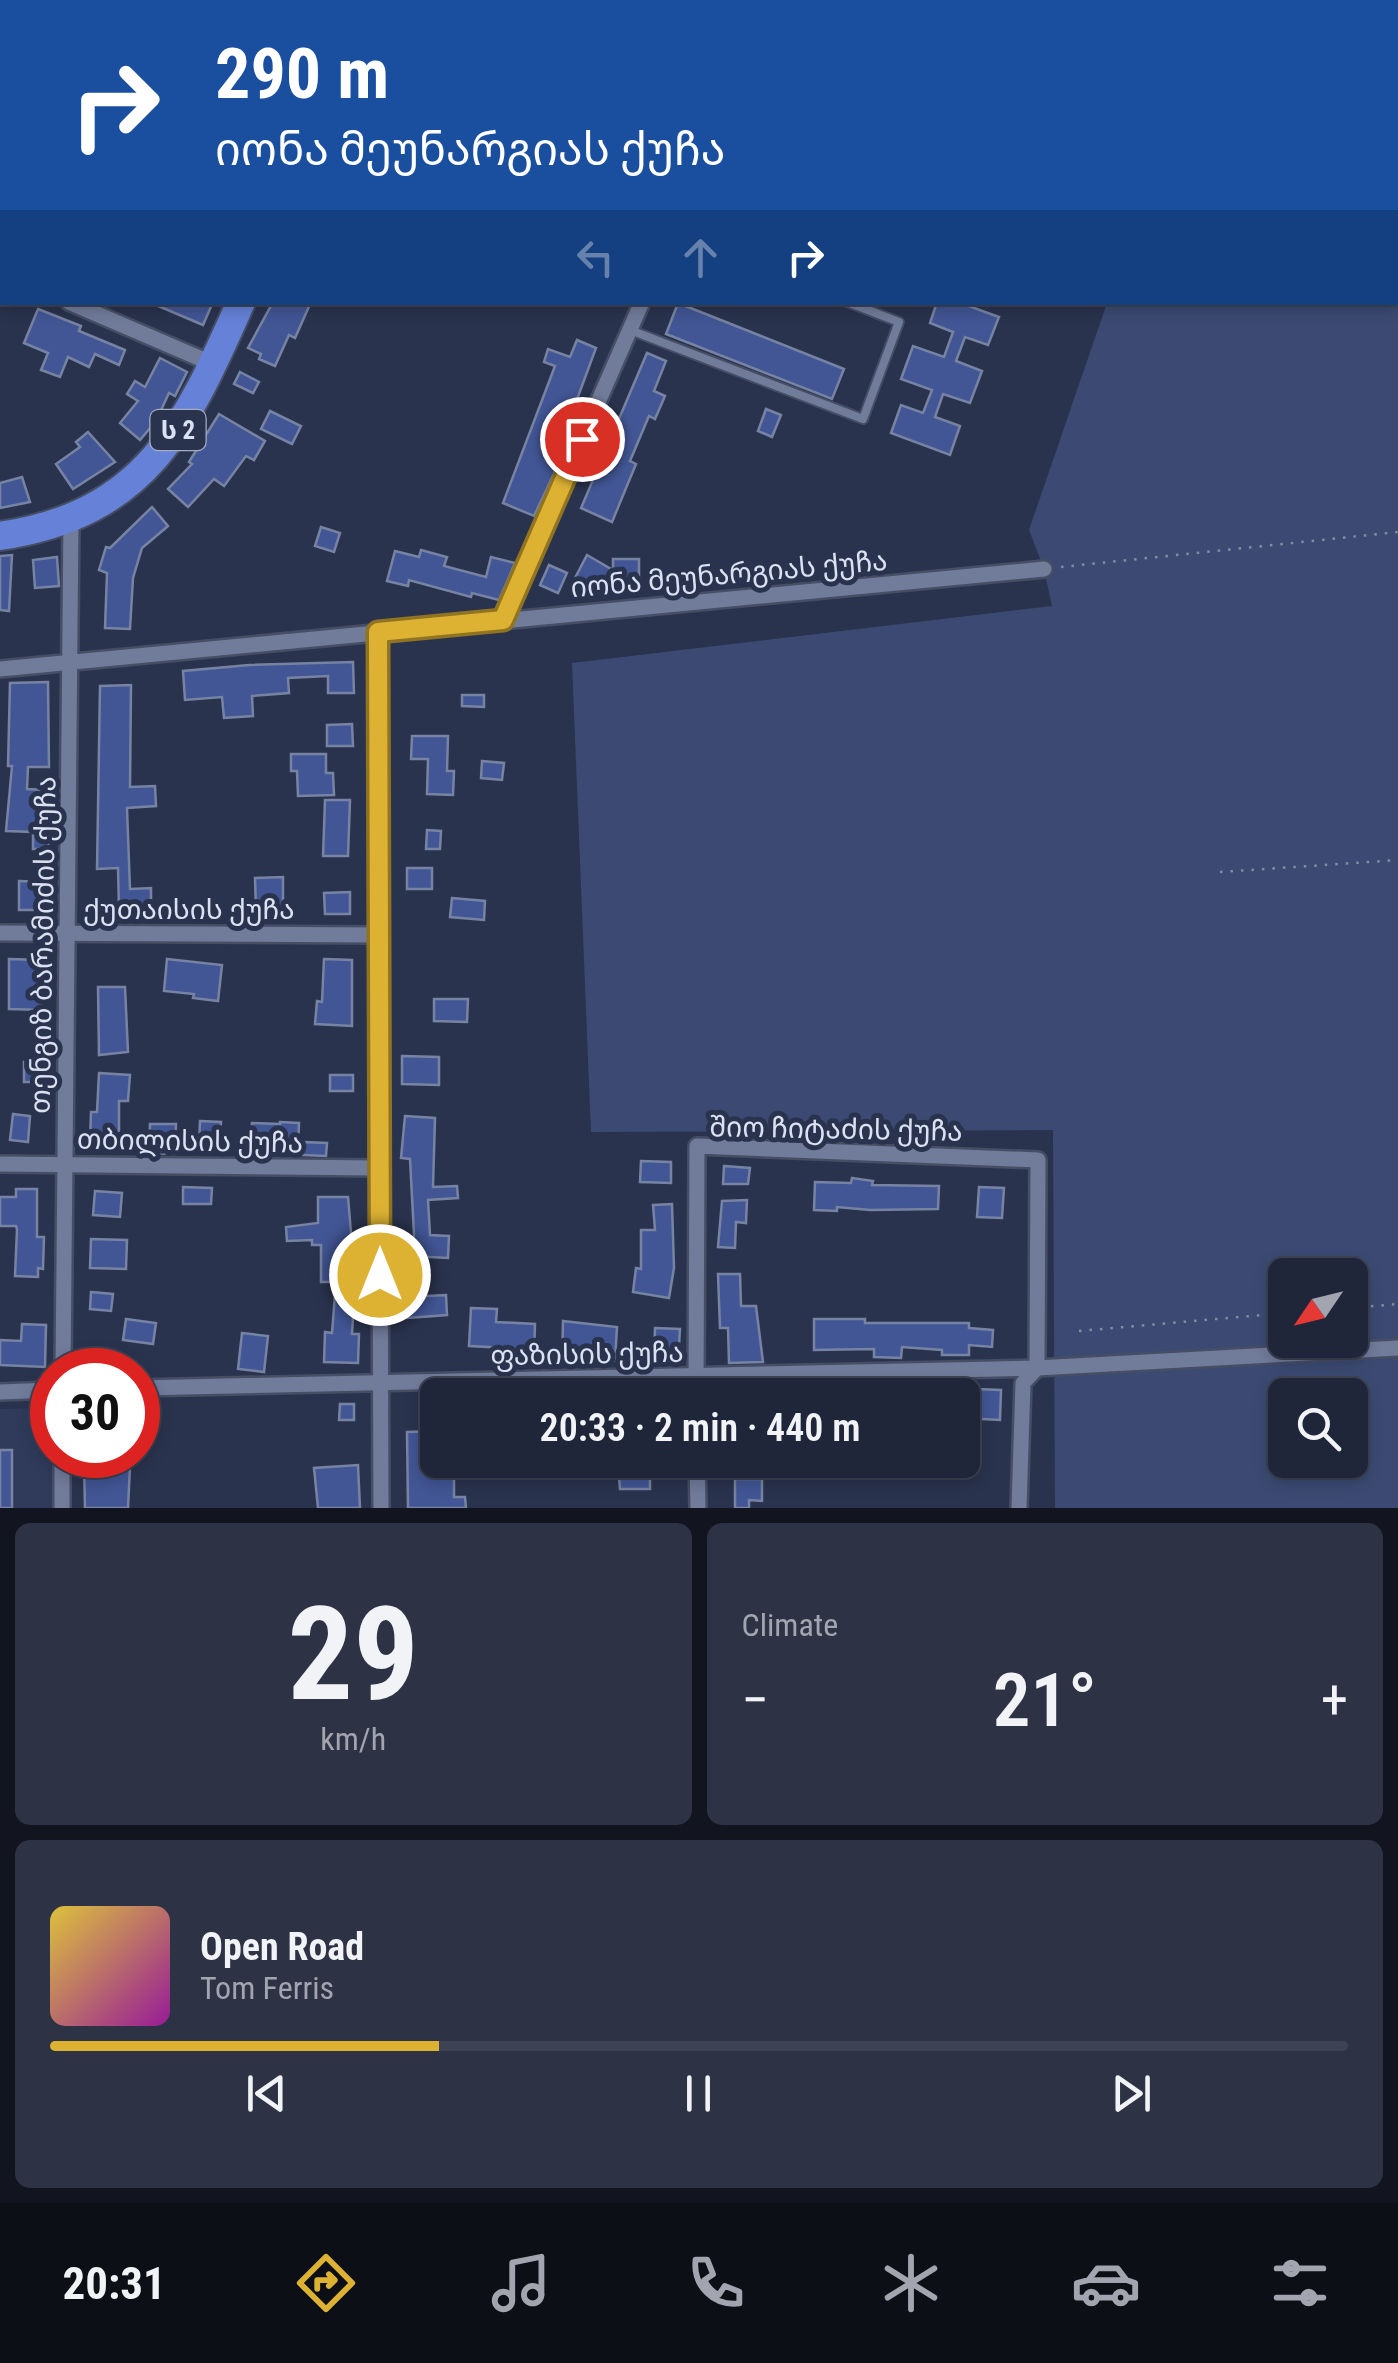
<!DOCTYPE html>
<meta charset="utf-8">
<style>
:root{--surface:#20263a;--page:#2d3245;--text:#f1f3f6;--muted:#a2a5af;--line:#3d4354;--accent:#ddb233}
body{margin:0;font-family:"Roboto Condensed","Noto Sans Georgian",sans-serif;background:var(--page);color:var(--text);height:100vh;display:flex;flex-direction:column;font-size:38px;white-space:nowrap}
*{box-sizing:border-box;margin:0}
p{font-size:32px;color:var(--muted)}
.icon{flex:none;width:55px;height:55px;fill:none;stroke:currentColor;stroke-width:2;stroke-linecap:round;stroke-linejoin:round}
.map{position:relative;height:1508px;overflow:hidden}
.side{display:flex;flex-direction:column;gap:15px;padding:15px;background:#121520;flex:1}
.side>*{flex:none}
.hud{position:absolute;left:0px;top:0px;width:1400px;height:305px;box-shadow:0 5px 15px #0003,0 0 0 2px var(--line);background:#1a4fa0;color:#fff;overflow:hidden}
.needle{width:65px;rotate:235deg}
.buttons{position:absolute;left:1268px;top:1258px;display:grid;gap:20px}
.buttons a{display:grid;place-items:center;width:100px;height:100px;border-radius:15px;background:var(--surface);box-shadow:0 5px 15px #0003,0 0 0 2px var(--line);font-size:50px}
.speed{position:absolute;left:30px;top:1348px;display:flex;gap:20px;font-size:50px;font-weight:700;text-align:center}
.speed>*{display:grid;place-content:center;width:130px;height:130px;border-radius:50%;background:var(--surface);box-shadow:0 5px 15px #0003,0 0 0 2px var(--line);line-height:1}
.speed .limit{border:15px solid #d22;background:#fff;color:#111}
.pin{position:absolute;display:grid;place-items:center;width:85px;height:85px;color:#fff;margin:-42px;border:5px solid #fff;border-radius:50%;box-shadow:0 2px 10px #0007}
.me{position:absolute;width:110px;margin:-55px;rotate:0deg;stroke-linejoin:round;filter:drop-shadow(0 0 8px #0008)}
.turn{display:flex;align-items:center;gap:35px;height:210px;padding:0 50px;font-size:45px}
.turn .icon{width:130px;height:130px;stroke-width:2.5}
.turn b{display:block;font-size:70px;line-height:85px}
.lanes{display:flex;align-items:center;height:95px;padding:0 50px;background:#0003;justify-content:center;gap:50px;direction:ltr}
.lanes .off{opacity:.35}
.big{font-size:75px;font-weight:600;line-height:1.1}
.side .card{flex:1;display:flex;flex-direction:column;justify-content:center;gap:15px;min-width:0;padding:0 35px;border-radius:15px;background:var(--page)}
.side .dial{align-items:center;gap:0}
.dial b{font-size:130px;line-height:1}
.song{display:flex;align-items:center;gap:30px}
.cover{width:120px;height:120px;border-radius:15px;background:linear-gradient(135deg,hsl(50 70% 55%),hsl(300 70% 35%))}
.played{height:10px;border-radius:5px;background:linear-gradient(90deg,var(--accent) 30%,var(--line) 30%)}
.keys{display:flex;justify-content:space-around;direction:ltr}
.heat{display:flex;justify-content:space-between;align-items:center;font-size:55px;direction:ltr}
.side .tiles{flex:1;display:grid;gap:15px;grid-template-columns:1fr 1fr}
.card:last-child{grid-column:span 2}
.trip{position:absolute;left:420px;top:1378px;width:560px;height:100px;border-radius:15px;background:var(--surface);box-shadow:0 5px 15px #0003,0 0 0 2px var(--line);font-weight:600;line-height:100px;text-align:center}
.menu{display:flex;height:160px;justify-content:space-around;align-items:center;background:#0d0f17;color:var(--muted)}
.menu .icon{width:70px;height:70px}
.menu .active{color:var(--accent)}
.menu b{font-size:45px;color:var(--text)}
.map>svg:first-child{display:block}
.built{fill:#303b5c}
.green{fill:#3c4a73;fill-rule:evenodd}
.building{fill:#425695;stroke:#7783a2;stroke-width:2.5}
.lines{fill:none;stroke-linecap:round;stroke-linejoin:round}
.service-casing{stroke:#464e65;stroke-width:12}
.minor-casing{stroke:#464e65;stroke-width:20}
.trunk-casing{stroke:#464e65;stroke-width:32}
.path{stroke:#848ca2;stroke-width:2.5;stroke-dasharray:2.5 8;stroke-linecap:butt}
.service{stroke:#717c9b;stroke-width:8}
.minor{stroke:#717c9b;stroke-width:15}
.trunk{stroke:#6682d8;stroke-width:28}
.route-casing{stroke:#907421;stroke-width:25}
.route{stroke:#ddb233;stroke-width:18}
.labels{text-anchor:middle;dominant-baseline:central;stroke-width:10;stroke-linejoin:round;paint-order:stroke}
.shield{fill:#2a334e;stroke:#a5adc1;stroke-width:2.5}
.shield-label{font-size:25px;font-weight:bold;fill:#dae1f2}
.street-label{font-size:28px;fill:#dae1f2;stroke:#2a334e}
</style>
<div class="map">
<svg width="1398" height="1508" viewBox="0 0 1398 1508">
<rect width="100%" height="100%" fill="#2a334e"/>
<polygon class="built" points="52,1408 53,1508 0,1508 0,1409"/>
<path class="green" d="M1209,0h189v1508h-343l-2,-378 -462,2 -19,-469 480,-57 -8,-37 -15,-39 78,-227 291,-1v-300h-190zM1285,1275h65v65h-65zM1285,1395h65v65h-65z"/>
<g class="building">
<polygon points="149,302 213,302 203,325"/>
<polygon points="273,302 311,302 295,338 289,335 275,366 259,359 261,354 248,348"/>
<polygon points="937,302 958,302 999,317 988,345 965,337 956,361 982,371 970,403 943,394 935,417 960,426 950,455 891,433 901,405 923,413 932,390 901,379 913,346 944,357 953,332 930,323"/>
<polygon points="678,303 844,369 832,399 666,334"/>
<polygon points="38,309 81,326 79,331 125,350 119,365 95,354 89,367 68,357 60,377 41,370 48,353 24,343"/>
<polygon points="577,340 596,348 555,459 560,461 534,516 503,503 555,366 544,362 548,349 570,357"/>
<polygon points="647,353 666,361 654,391 665,396 655,419 649,416 630,461 636,464 612,522 581,508"/>
<polygon points="160,358 187,372 175,396 169,393 156,421 140,440 120,423 138,401 127,394 135,381 145,387"/>
<polygon points="240,372 259,382 253,393 234,384"/>
<polygon points="766,409 781,415 772,437 758,431"/>
<polygon points="270,411 301,426 292,444 261,429"/>
<polygon points="219,414 265,441 254,460 246,456 224,486 214,479 188,507 168,489 192,464 189,462"/>
<polygon points="88,432 115,462 73,489 56,464 80,447 76,442"/>
<polygon points="22,477 30,502 0,508 0,483"/>
<polygon points="152,507 168,526 142,548 133,578 130,629 105,628 107,573 99,570 106,547 110,548"/>
<polygon points="321,527 340,533 334,552 315,546"/>
<polygon points="421,550 447,557 444,566 486,577 491,557 515,563 499,600 472,593 471,597 409,580 408,586 387,581 395,551 419,557"/>
<polygon points="12,555 9,611 0,610 0,556"/>
<polygon points="587,555 613,570 613,559 639,559 639,592 600,592 575,578"/>
<polygon points="57,557 59,586 35,588 33,560"/>
<polygon points="549,565 567,573 558,593 540,585"/>
<polygon points="353,662 354,693 328,693 328,676 288,678 289,693 252,696 253,716 224,718 222,697 185,700 183,671 249,665"/>
<polygon points="48,682 49,767 28,767 27,789 50,790 50,833 48,849 33,849 33,832 6,831 12,766 8,766 10,683"/>
<polygon points="131,685 130,787 155,786 156,806 127,808 130,889 151,888 151,909 119,910 118,868 97,869 100,686"/>
<polygon points="462,695 484,695 484,707 462,706"/>
<polygon points="352,724 353,746 327,746 327,725"/>
<polygon points="412,736 448,736 447,771 454,771 453,795 427,794 428,759 411,759"/>
<polygon points="291,754 326,754 326,773 333,773 334,795 298,796 297,771 291,771"/>
<polygon points="482,761 504,763 502,780 481,778"/>
<polygon points="325,800 350,800 348,856 323,856"/>
<polygon points="427,830 441,831 440,849 426,849"/>
<rect x="407" y="868" width="25" height="21"/>
<polygon points="283,877 283,911 256,911 255,878"/>
<polygon points="19,881 44,882 43,910 19,910"/>
<polygon points="350,892 350,914 325,914 324,893"/>
<polygon points="452,898 485,901 484,920 450,917"/>
<polygon points="9,959 42,960 42,1010 9,1009"/>
<polygon points="167,959 222,965 218,1001 193,998 194,994 164,991"/>
<polygon points="324,959 352,960 352,1026 315,1024 317,1001 322,1002"/>
<polygon points="98,987 125,987 128,1052 99,1055"/>
<polygon points="434,999 468,999 467,1022 434,1021"/>
<polygon points="402,1056 439,1057 439,1085 402,1084"/>
<rect x="24" y="1062" width="18" height="20"/>
<polygon points="99,1073 130,1075 128,1101 119,1101 119,1142 90,1141 91,1112 97,1112"/>
<rect x="330" y="1075" width="23" height="16"/>
<polygon points="13,1114 30,1116 28,1142 10,1140"/>
<polygon points="405,1116 435,1118 433,1187 457,1186 458,1198 428,1200 430,1235 449,1236 448,1258 410,1256 414,1235 410,1159 401,1158"/>
<polygon points="200,1121 221,1122 219,1146 199,1145"/>
<polygon points="280,1122 299,1123 298,1147 266,1145 266,1152 250,1151 252,1123 280,1124"/>
<polygon points="150,1124 176,1124 175,1154 149,1153"/>
<polygon points="303,1142 327,1143 326,1156 303,1155"/>
<polygon points="641,1161 671,1162 671,1183 640,1182"/>
<polygon points="724,1166 750,1168 748,1184 723,1184"/>
<polygon points="852,1178 873,1181 872,1185 939,1186 938,1209 870,1210 837,1207 837,1211 814,1210 815,1182 851,1183"/>
<polygon points="183,1187 212,1188 211,1204 183,1204"/>
<polygon points="979,1187 1004,1188 1002,1218 977,1217"/>
<polygon points="16,1189 37,1189 37,1237 44,1237 43,1269 38,1268 38,1277 15,1276 17,1229 16,1226 0,1226 0,1197 16,1197"/>
<polygon points="95,1191 122,1193 120,1217 93,1215"/>
<polygon points="318,1197 348,1197 352,1244 347,1244 346,1302 354,1303 352,1334 359,1334 358,1363 324,1362 325,1332 332,1333 336,1282 321,1282 321,1245 312,1245 312,1240 287,1241 286,1227 318,1223"/>
<polygon points="747,1200 746,1223 736,1222 735,1248 718,1247 722,1201"/>
<polygon points="672,1204 674,1268 669,1298 633,1292 636,1268 641,1269 641,1230 655,1230 653,1205"/>
<polygon points="91,1239 127,1240 126,1269 90,1268"/>
<polygon points="718,1274 740,1274 741,1306 756,1306 763,1362 729,1363 728,1328 720,1328"/>
<polygon points="91,1292 113,1294 111,1311 90,1309"/>
<polygon points="446,1295 447,1315 408,1318 407,1297"/>
<polygon points="471,1308 497,1309 496,1322 535,1324 534,1355 507,1353 507,1348 469,1346"/>
<polygon points="126,1319 156,1323 153,1344 123,1340"/>
<polygon points="814,1319 865,1319 865,1323 969,1323 969,1328 993,1330 992,1347 969,1345 969,1355 942,1355 942,1350 902,1347 901,1358 874,1357 874,1349 814,1350"/>
<polygon points="563,1321 617,1327 615,1361 562,1362"/>
<polygon points="22,1324 46,1325 45,1367 0,1365 0,1340 21,1341"/>
<polygon points="655,1328 680,1329 678,1361 654,1360"/>
<polygon points="242,1333 268,1336 264,1372 238,1369"/>
<polygon points="87,1354 117,1355 116,1370 87,1370"/>
<polygon points="977,1389 1001,1390 1000,1420 962,1418 962,1398 977,1397"/>
<polygon points="340,1404 354,1404 354,1420 339,1420"/>
<polygon points="152,1413 152,1426 138,1427 138,1414"/>
<polygon points="431,1431 433,1466 454,1466 454,1497 465,1497 466,1508 408,1508 407,1432"/>
<rect x="0" y="1450" width="12" height="58"/>
<polygon points="84,1465 130,1467 128,1508 85,1508"/>
<polygon points="358,1465 360,1508 318,1508 314,1468"/>
<polygon points="619,1477 650,1477 650,1489 620,1489"/>
<polygon points="735,1479 762,1479 762,1501 749,1500 749,1508 735,1508"/>
</g>
<g class="lines">
<defs>
<polyline id="service" points="630,330 863,419 899,322 847,302"/>
<g id="minor">
<polyline points="640,0 645,2"/>
<polyline points="98,2 99,0"/>
<polyline points="773,2 774,0"/>
<polyline points="0,272 2,273"/>
<polyline points="69,302 213,364"/>
<polyline points="503,619 642,302"/>
<polyline points="378,632 381,1508"/>
<polyline points="0,669 1044,569"/>
<polyline points="0,933 377,935"/>
<polyline points="0,1164 379,1168"/>
<polyline points="63,1370 71,520"/>
<polyline points="138,1388 1037,1368 1398,1348"/>
<polyline points="0,1392 52,1390"/>
<polyline points="696,1395 697,1146 1038,1160 1037,1368 1023,1383 1019,1508"/>
<polyline points="697,1460 698,1508"/>
<polyline points="62,1508 62,1455"/>
</g>
<g id="trunk">
<polyline points="375,2 377,0"/>
<path d="M0,536c147,-22 186,-110 241,-234"/>
</g>
</defs>
<use href="#service" class="service-casing"/>
<use href="#minor" class="minor-casing"/>
<use href="#trunk" class="trunk-casing"/>
<g class="path">
<polyline points="915,2 917,0"/>
<polyline points="1061,567 1398,532"/>
<polyline points="1220,872 1398,860"/>
<polyline points="1350,1308 1398,1304"/>
<polyline points="1079,1331 1285,1313"/>
</g>
<use href="#service" class="service"/>
<use href="#minor" class="minor"/>
<use href="#trunk" class="trunk"/>
</g>
<g class="lines">
<defs>
<polyline id="route" points="380,1275 378,632 503,620 582,439"/>
</defs>
<use href="#route" class="route-casing"/>
<use href="#route" class="route"/>
</g>
<g class="labels">
<rect class="shield" x="150.5" y="410" width="55" height="40" rx="8"/>
<g class="shield-label">
<text x="178" y="430">ს 2</text>
</g>
<g class="street-label">
<text transform="translate(729 574) rotate(-5)">იონა მეუნარგიას ქუჩა</text>
<text x="189" y="909">ქუთაისის ქუჩა</text>
<text transform="translate(43 945) rotate(-89)">თენგიზ ბარამიძის ქუჩა</text>
<text transform="translate(836 1129) rotate(1)">შიო ჩიტაძის ქუჩა</text>
<text transform="translate(190 1141) rotate(1)">თბილისის ქუჩა</text>
<text transform="translate(587 1354) rotate(-1)">ფაზისის ქუჩა</text>
</g>
</g>
</svg>
<div class="buttons">
<a><svg class="needle" viewBox="-14 -14 28 28"><path d="M0-13l5 13h-10z" fill="#e53935"/><path d="M0 13l5-13h-10z" fill="#a2a5af"/></svg></a>
<a><svg class="icon" aria-label="search" viewBox="0 0 24 24"><circle cx="10" cy="10" r="6"/><path d="M15 15l6 6"/></svg></a>
</div>
<div class="speed"><div class="limit">30</div></div>
<div class="pin" style="left:582px;top:439px;background:#d93025"><svg class="icon" aria-label="arrive" viewBox="0 0 24 24"><path d="M6 21V4h12l-3 4 3 4H6"/></svg></div>
<svg class="me" style="left:380px;top:1275px" viewBox="-20 -20 40 40"><circle r="17" fill="#ddb233" stroke="#fff" stroke-width="3"/><path d="M0-11L8 9 0 5-8 9z" fill="#fff"/></svg>
<div class="trip">20:33 · 2 min · 440 m</div>
<div class="hud">
<div class="turn"><svg class="icon" aria-label="right" viewBox="0 0 24 24"><path d="M7 20v-9h11M14 6l5 5-5 5"/></svg><div><b>290 m</b>იონა მეუნარგიას ქუჩა</div></div>
<div class="lanes"><svg class="icon off" aria-label="left" viewBox="0 0 24 24"><path d="M17 20v-9H6M10 6l-5 5 5 5"/></svg><svg class="icon off" aria-label="ahead" viewBox="0 0 24 24"><path d="M12 20V5M6 11l6-6 6 6"/></svg><svg class="icon" aria-label="right" viewBox="0 0 24 24"><path d="M7 20v-9h11M14 6l5 5-5 5"/></svg></div>
</div>
</div>
<section class="side">
<div class="tiles">
<div class="card dial"><b>29</b><p>km/h</p></div>
<div class="card"><p>Climate</p>
<div class="heat"><a>−</a><b class="big">21°</b><a>+</a></div>
</div>
<div class="card">
<div class="song"><i class="cover"></i><div><b>Open Road</b><p>Tom Ferris</p></div></div>
<div class="played"></div>
<div class="keys"><svg class="icon" aria-label="previous" viewBox="0 0 24 24"><path d="M18 5L8 12l10 7zM5 5v14"/></svg><svg class="icon" aria-label="pause" viewBox="0 0 24 24"><path d="M8 5v14M16 5v14"/></svg><svg class="icon" aria-label="next" viewBox="0 0 24 24"><path d="M6 5l10 7-10 7zM19 5v14"/></svg></div>
</div>
</div>
</section>
<nav class="menu">
<b>20:31</b>
<svg class="icon active" aria-label="directions" viewBox="0 0 24 24"><path d="M12 3l9 9-9 9-9-9zM9 14v-3h6M13 9l2 2-2 2"/></svg>
<svg class="icon" aria-label="music" viewBox="0 0 24 24"><path d="M9 18V5l10-2v13"/><circle cx="6" cy="18" r="3"/><circle cx="16" cy="16" r="3"/></svg>
<svg class="icon" aria-label="phone" viewBox="0 0 24 24"><path d="M5 4h4l2 5-3 2q2 4 5 5l2-3 5 2v4C11 20 4 13 5 4z"/></svg>
<svg class="icon" aria-label="climate" viewBox="0 0 24 24"><path d="M12 3v18M4 7l16 10M4 17L20 7"/></svg>
<svg class="icon" aria-label="car" viewBox="0 0 24 24"><path d="M5 17H2v-5l4-1 3-4h7l3 4 3 1v5h-3M9 17h6M6 11h13"/><circle cx="7" cy="17" r="2"/><circle cx="17" cy="17" r="2"/></svg>
<svg class="icon" aria-label="filters" viewBox="0 0 24 24"><path d="M4 7h16M4 17h16"/><circle cx="9" cy="7" r="2"/><circle cx="15" cy="17" r="2"/></svg>
</nav>
